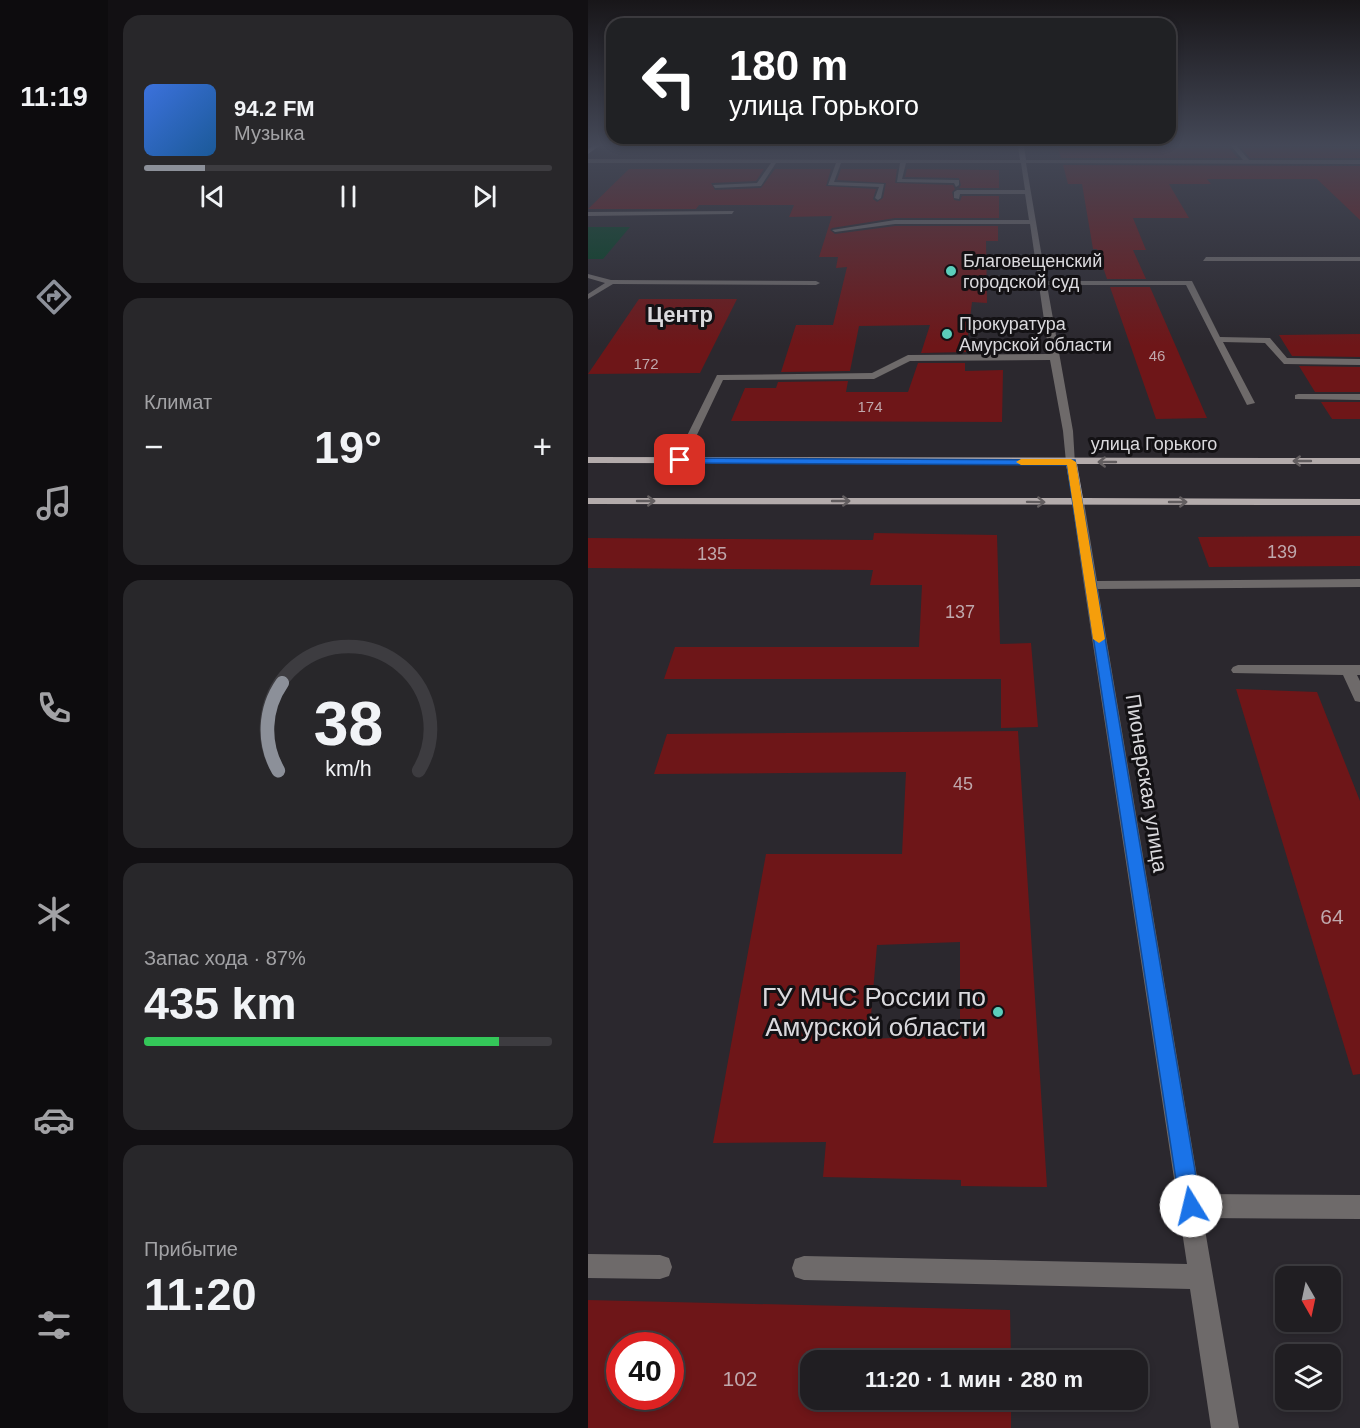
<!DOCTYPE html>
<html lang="ru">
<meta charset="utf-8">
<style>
:root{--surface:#201e22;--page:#28272a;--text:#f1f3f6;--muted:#a2a2a5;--line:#3d3c40;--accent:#8c9099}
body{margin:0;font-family:Arial,sans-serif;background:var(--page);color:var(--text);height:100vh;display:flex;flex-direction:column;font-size:22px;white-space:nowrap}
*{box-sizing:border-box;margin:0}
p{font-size:20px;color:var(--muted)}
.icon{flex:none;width:33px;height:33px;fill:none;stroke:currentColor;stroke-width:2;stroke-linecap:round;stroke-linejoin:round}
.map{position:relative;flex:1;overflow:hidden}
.sheet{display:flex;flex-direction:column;gap:15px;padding:15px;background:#121013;width:480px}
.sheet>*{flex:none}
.top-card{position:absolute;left:18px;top:18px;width:570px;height:126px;border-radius:18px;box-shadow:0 3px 9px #0003,0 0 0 2px var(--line);background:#202124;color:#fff;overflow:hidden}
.needle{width:39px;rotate:171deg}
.controls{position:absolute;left:687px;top:1266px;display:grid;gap:12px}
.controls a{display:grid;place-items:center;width:66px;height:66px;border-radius:12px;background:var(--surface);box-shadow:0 3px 9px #0003,0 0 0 2px var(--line);font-size:30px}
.speed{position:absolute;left:18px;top:1332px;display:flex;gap:12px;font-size:30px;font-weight:700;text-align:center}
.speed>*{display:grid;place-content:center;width:78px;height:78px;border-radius:50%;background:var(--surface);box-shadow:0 3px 9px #0003,0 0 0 2px var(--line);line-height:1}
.speed .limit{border:9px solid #d22;background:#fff;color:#111}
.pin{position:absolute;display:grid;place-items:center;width:51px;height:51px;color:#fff;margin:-26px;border-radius:12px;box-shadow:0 3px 9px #0006}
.me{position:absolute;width:66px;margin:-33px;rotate:351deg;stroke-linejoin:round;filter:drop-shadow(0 0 4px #0008)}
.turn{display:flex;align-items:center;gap:21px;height:126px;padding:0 24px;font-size:27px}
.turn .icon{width:78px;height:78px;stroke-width:2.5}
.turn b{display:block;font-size:42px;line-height:51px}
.big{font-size:45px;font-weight:600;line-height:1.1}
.sheet .widget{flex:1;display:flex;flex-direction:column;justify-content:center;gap:9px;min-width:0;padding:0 21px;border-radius:18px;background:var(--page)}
.sheet .dial{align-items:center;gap:0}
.dial svg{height:156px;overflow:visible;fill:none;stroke:var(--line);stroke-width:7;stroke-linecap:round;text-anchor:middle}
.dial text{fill:var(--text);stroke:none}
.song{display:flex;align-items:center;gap:18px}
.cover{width:72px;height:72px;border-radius:9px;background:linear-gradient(135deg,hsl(220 70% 55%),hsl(210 70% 35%))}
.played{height:6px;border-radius:3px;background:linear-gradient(90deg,var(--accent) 15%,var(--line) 15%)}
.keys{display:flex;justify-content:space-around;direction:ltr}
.heat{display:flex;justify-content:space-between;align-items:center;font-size:33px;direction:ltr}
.charge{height:9px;border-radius:4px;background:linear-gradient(90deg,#34c759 87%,var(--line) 0)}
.trip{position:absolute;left:212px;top:1350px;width:348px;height:60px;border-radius:18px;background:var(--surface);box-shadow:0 3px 9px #0003,0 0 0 2px var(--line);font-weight:600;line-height:60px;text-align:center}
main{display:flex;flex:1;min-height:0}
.dock{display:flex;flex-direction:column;width:108px;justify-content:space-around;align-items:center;background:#0d0c0e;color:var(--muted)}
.dock .icon{width:42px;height:42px}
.dock .on{color:var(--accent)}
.dock b{font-size:27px;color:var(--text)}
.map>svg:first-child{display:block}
.green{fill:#004020}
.building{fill:#6e1618;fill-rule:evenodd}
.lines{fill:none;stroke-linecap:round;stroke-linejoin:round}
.minor{fill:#6e6a6a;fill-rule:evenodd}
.major{fill:#b3abab;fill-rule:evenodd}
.oneway{stroke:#635e60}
.route{fill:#1a73e8;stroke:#114b97;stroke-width:1.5}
.slow{fill:#f59e0b}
.poi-dot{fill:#5bcebb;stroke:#131114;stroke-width:2}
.labels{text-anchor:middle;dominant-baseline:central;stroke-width:6;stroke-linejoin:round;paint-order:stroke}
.far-number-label{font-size:15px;fill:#bfa8ac}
.far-poi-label{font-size:18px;fill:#dad9dd;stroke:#131114;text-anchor:start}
.far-street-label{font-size:18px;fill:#dad9dd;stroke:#131114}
.number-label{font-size:18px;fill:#bfa8ac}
.street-label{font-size:21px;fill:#dad9dd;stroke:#131114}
.near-number-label{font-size:21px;fill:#bfa8ac}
.far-district-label{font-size:22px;font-weight:bold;fill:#dad9dd;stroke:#131114}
.near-poi-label{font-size:26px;fill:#dad9dd;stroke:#131114;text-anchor:end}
</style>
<main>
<nav class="dock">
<b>11:19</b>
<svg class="icon on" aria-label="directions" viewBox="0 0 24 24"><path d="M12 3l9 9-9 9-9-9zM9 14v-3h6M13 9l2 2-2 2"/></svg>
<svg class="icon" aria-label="music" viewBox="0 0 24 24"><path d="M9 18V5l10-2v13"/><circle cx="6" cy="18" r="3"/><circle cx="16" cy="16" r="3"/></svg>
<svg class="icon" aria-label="phone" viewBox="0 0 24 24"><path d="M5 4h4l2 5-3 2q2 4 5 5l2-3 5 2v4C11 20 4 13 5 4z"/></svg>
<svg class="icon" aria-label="climate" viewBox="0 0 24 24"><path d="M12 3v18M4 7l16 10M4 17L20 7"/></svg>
<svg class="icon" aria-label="car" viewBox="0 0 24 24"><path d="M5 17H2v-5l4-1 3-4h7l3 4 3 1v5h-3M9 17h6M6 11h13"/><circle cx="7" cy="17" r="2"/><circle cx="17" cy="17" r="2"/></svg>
<svg class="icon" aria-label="filters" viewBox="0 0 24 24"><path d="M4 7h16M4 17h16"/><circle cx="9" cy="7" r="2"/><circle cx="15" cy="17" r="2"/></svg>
</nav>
<section class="sheet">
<div class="widget">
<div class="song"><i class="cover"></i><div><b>94.2 FM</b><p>Музыка</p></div></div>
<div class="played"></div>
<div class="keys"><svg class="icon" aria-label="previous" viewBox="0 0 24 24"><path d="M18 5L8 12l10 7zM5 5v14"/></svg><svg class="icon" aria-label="pause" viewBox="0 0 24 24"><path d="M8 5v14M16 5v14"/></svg><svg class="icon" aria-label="next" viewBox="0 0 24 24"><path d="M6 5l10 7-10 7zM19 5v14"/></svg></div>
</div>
<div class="widget"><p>Климат</p>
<div class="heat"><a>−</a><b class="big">19°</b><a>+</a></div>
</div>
<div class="widget dial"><svg viewBox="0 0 100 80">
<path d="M14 69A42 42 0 1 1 86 69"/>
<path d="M14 69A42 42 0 0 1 16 24" stroke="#8c9099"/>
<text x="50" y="56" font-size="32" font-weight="700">38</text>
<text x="50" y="72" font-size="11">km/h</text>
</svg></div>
<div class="widget"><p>Запас хода · 87%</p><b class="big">435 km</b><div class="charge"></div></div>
<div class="widget"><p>Прибытие</p><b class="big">11:20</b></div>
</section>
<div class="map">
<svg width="772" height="1428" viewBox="0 0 772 1428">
<rect width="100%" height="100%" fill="#2b282e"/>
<polygon class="green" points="0,227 42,227 15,259 0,259"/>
<g class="building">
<polygon points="707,147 772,149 772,158 662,158 653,148"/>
<polygon points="470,148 641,148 650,158 473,158"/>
<polygon points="475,165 772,166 772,220 729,179 619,179 623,184 581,184 601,218 545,218 558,250 545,250 558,279 519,279 509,249 505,249 494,184 480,184"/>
<polygon points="41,169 176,169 168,181 123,183 127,190 173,188 187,169 243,169 238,186 288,189 285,199 289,202 295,198 298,183 249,180 253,169 309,169 307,183 365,185 367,189 364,192 366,200 372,201 374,196 411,196 411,218 307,218 244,228 242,230 247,234 307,226 410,226 410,241 398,241 399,303 384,302 378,352 333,353 342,325 271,326 262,371 193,372 208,325 245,325 259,267 248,268 250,257 231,257 244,216 201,217 206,205 111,205 108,209 0,209"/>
<polygon points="319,169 411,170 411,188 371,188 373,185 371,178 317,177"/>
<polygon points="522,287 562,287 619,418 568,419"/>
<polygon points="51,299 149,299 112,373 0,374"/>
<polygon points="772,334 772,357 704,356 691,335"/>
<polygon points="330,363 377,363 377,371 415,370 414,422 143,421 157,388 188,388 190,382 260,381 258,392 320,392"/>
<polygon points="711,366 772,367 772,392 727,392"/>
<polygon points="733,402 772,402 772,419 744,419"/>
<polygon points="286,533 409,535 412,644 443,643 450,727 413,728 413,679 76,679 87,647 331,647 334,585 282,585 285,570 0,568 0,538 285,540"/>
<polygon points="772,536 772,566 621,567 610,537"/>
<polygon points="648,689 729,692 772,801 772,1074 765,1075"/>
<path d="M430,731l29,456 -86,-1v-6l-138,-3 3,-35 -113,1 53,-289h136l4,-82 -252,2 13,-40zM372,942v93l-91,4 8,-94z"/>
<path d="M0,1300l422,10 1,50h-201v40h201v28h-423zM32,1346h50v50h-50z"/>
</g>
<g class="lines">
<g class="minor">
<polygon points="430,146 436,146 438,160 655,160 643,146 649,146 661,160 772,160 772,164 438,163 458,281 604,281 632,337 682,338 699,358 772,359 772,365 696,364 677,343 635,342 667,403 659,405 598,285 459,285 485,431 487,464 483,465 478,462 475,431 462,360 322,361 286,379 135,380 97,460 96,462 88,462 87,460 129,375 284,373 320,355 461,354 442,224 307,224 247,232 244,230 307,220 441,220 437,194 372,194 371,199 366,198 366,192 369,190 437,190 433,163 318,163 314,179 371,180 371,185 368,187 366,183 309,182 312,163 253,163 246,182 296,184 293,198 290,200 287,198 291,187 240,185 248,163 188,163 173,186 127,188 125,185 169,183 183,163 0,163 0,159 432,160"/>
<polygon points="146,211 144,214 0,216 0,212"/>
<polygon points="618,257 772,257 772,261 615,261"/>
<polygon points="0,274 23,280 228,281 232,283 228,285 25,284 0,299 0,294 17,283 0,278"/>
<polygon points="710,394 772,394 772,400 707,399 707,395"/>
<polygon points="490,499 496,502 509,581 772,579 772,587 510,589 612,1194 772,1195 772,1219 615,1218 651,1428 623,1428 602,1289 216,1280 207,1277 204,1268 207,1259 216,1256 599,1264 496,585 484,502"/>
<polygon points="650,665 772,665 772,675 769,675 772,681 772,702 767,701 755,675 645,673 643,670 645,667"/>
<polygon points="0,1254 72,1255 81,1258 84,1267 81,1276 72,1279 0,1278"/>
</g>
<g class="major">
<polygon points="5,146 11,146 0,154 0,149"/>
<polygon points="0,457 772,458 772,464 489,464 495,498 772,499 772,505 0,504 0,498 484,498 478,464 0,463"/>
</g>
</g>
<defs><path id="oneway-shaft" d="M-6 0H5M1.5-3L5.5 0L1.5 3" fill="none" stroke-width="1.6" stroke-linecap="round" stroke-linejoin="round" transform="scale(1.5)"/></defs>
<g class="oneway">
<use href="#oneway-shaft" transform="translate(714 461) rotate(180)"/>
<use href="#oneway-shaft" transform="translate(519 462) rotate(180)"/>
<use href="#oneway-shaft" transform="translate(58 501)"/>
<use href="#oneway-shaft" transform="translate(253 501)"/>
<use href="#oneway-shaft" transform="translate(448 502) rotate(1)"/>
<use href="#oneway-shaft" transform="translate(590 502)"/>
</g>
<linearGradient id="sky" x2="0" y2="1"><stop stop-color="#181619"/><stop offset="0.42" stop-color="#444857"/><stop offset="1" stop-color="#444857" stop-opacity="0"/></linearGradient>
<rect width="772" height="346" fill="url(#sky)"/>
<polygon class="route" points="88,458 487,460 613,1206 610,1213 603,1216 595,1213 592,1206 479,465 92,463 88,462"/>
<polygon class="slow" points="483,459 488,462 517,639 511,643 505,639 479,465 433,465 428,462 433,459"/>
<g class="poi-dot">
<circle cx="363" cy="271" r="6"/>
<circle cx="359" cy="334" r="6"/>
<circle cx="410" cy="1012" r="6"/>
</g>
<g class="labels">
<g class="far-number-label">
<text x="569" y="355">46</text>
<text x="58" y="363">172</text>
<text x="282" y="406">174</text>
</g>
<g class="far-poi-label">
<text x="375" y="261">Благовещенский<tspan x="375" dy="21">городской суд</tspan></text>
<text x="371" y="324">Прокуратура<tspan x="371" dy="21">Амурской области</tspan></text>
</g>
<g class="far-street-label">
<text x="566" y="444">улица Горького</text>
</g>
<g class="number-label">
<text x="694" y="552">139</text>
<text x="124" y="554">135</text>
<text x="372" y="612">137</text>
<text x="375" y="784">45</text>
</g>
<g class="street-label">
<text transform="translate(559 783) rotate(81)">Пионерская улица</text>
</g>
<g class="near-number-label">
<text x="744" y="916">64</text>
<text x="152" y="1378">102</text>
</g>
<g class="far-district-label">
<text x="92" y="314">Центр</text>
</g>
<g class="near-poi-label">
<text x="398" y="997">ГУ МЧС России по<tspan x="398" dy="30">Амурской области</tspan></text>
</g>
</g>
</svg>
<div class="controls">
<a><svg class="needle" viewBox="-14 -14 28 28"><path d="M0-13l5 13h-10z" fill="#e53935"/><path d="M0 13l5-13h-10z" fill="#a2a2a5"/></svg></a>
<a><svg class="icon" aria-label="layers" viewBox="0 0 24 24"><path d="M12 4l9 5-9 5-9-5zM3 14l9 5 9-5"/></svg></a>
</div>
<div class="speed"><div class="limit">40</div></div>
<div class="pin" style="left:92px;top:460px;background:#d93025"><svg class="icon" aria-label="arrive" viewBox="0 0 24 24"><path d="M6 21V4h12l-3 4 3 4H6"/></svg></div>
<svg class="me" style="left:603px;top:1206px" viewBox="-20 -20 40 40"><circle r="19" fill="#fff"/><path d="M0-13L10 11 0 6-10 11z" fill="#1a73e8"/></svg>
<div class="trip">11:20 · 1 мин · 280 m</div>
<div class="top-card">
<div class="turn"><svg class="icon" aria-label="left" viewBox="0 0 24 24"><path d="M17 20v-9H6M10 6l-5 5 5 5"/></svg><div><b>180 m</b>улица Горького</div></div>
</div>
</div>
</main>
